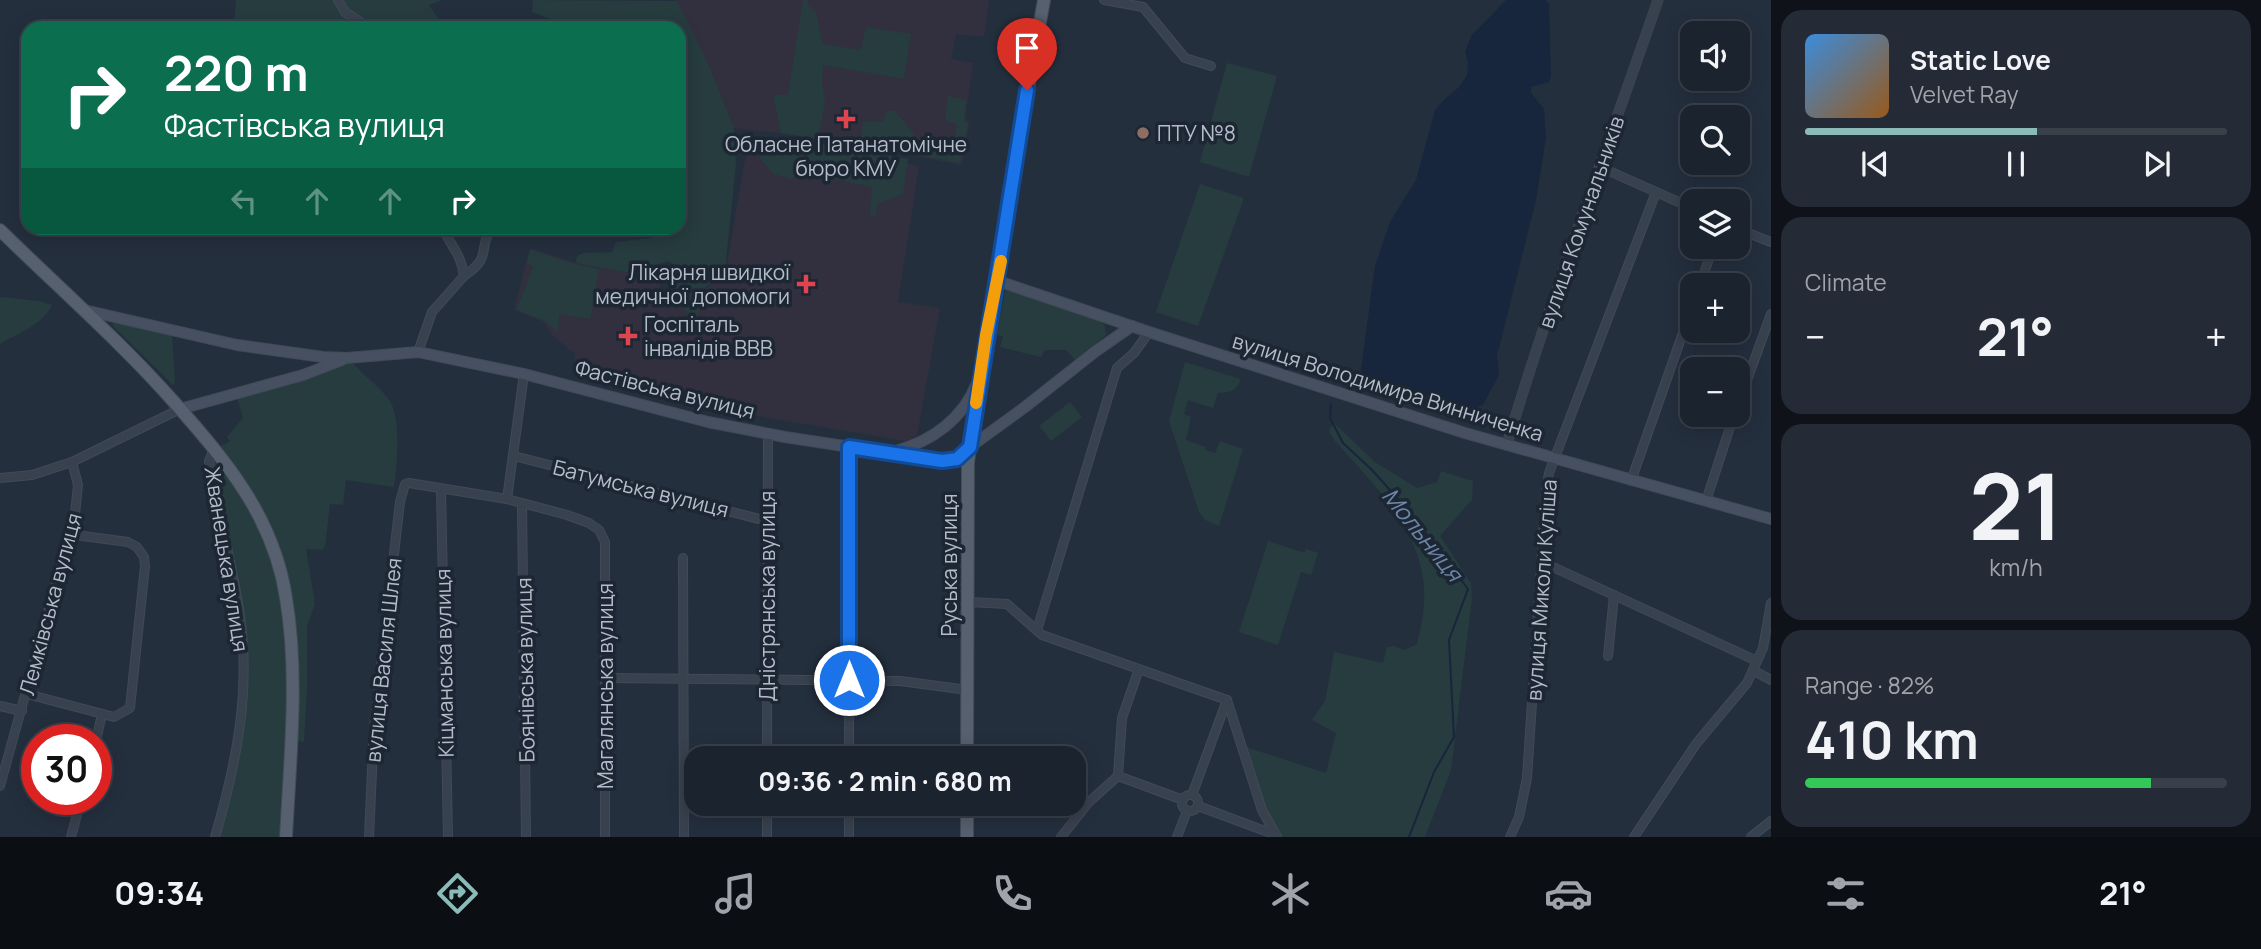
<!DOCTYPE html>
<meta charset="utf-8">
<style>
:root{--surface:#1b232e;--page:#242b36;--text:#f1f3f6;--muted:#a0a4aa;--line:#39404a;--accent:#8bbbb9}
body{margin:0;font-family:Manrope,sans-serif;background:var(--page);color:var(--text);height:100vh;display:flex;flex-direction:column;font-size:26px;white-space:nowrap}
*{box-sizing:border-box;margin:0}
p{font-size:23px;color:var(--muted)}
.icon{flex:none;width:38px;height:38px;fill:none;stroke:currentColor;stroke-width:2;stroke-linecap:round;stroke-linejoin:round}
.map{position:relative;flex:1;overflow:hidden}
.details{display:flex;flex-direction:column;gap:10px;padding:10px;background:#0f1319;width:490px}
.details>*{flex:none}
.top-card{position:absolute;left:21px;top:21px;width:665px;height:214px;border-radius:21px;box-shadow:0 4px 18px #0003,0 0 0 2px var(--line);background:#0b6e4f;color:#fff;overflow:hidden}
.buttons{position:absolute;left:1680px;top:21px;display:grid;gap:14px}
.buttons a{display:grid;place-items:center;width:70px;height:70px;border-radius:14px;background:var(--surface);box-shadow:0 4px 18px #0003,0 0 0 2px var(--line);font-size:35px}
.speed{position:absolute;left:21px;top:724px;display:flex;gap:14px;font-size:35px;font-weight:700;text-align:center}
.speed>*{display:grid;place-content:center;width:91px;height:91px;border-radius:50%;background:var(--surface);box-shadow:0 4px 18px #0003,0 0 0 2px var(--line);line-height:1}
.speed .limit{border:10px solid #d22;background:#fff;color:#111}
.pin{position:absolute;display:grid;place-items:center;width:60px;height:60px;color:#fff;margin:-72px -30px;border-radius:50% 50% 50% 0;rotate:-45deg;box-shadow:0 0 7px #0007}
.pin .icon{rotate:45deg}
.me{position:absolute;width:77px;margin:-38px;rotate:0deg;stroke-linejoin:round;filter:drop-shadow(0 0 5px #0008)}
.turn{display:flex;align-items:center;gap:24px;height:147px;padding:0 28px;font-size:32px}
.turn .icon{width:91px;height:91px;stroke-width:2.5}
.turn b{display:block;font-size:49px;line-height:60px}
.lanes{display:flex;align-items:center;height:66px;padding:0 28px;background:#0003;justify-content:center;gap:35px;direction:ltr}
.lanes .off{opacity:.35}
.big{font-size:52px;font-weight:700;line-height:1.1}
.details .tile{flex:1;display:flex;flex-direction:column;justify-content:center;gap:10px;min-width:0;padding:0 24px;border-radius:21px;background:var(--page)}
.details .dial{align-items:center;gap:0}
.dial b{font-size:91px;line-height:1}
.song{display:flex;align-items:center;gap:21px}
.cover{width:84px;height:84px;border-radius:10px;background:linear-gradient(135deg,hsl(210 70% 55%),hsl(30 70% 35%))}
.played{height:7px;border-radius:4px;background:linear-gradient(90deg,var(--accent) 55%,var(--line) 55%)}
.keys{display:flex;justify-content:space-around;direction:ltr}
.heat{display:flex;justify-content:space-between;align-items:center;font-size:38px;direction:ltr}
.charge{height:10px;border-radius:5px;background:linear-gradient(90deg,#34c759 82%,var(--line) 0)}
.trip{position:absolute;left:684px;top:746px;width:402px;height:70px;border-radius:21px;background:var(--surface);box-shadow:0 4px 18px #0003,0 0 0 2px var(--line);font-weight:700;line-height:70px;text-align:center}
.tabs{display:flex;height:112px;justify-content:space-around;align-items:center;background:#0b0e12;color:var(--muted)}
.tabs .icon{width:49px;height:49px}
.tabs .current{color:var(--accent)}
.tabs b{font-size:32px;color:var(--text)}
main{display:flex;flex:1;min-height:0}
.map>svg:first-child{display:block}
.medical{fill:#32303f;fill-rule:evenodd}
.green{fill:#263c3f}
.water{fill:#17263c}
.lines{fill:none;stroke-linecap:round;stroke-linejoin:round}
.stream{stroke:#17263c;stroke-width:2}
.minor-casing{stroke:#414a57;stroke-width:10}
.tertiary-casing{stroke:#414a57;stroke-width:11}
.secondary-casing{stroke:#414a57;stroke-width:12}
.primary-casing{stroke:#414a57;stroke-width:14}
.minor{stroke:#38414e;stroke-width:8}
.tertiary{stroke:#38414e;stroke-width:10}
.secondary{stroke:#465061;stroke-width:10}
.primary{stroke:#56606e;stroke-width:12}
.route-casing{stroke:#114b97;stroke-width:18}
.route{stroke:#1a73e8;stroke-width:12}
.slow{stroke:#f59e0b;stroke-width:12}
.health-dot{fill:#e0444e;stroke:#1d2633;stroke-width:2.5}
.education-dot{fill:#8d6e63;stroke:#1d2633;stroke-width:2.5}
.labels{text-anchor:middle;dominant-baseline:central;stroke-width:7;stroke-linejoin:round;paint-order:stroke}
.poi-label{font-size:21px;fill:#b4bcc9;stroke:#1d2633;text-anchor:start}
.street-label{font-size:21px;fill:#b4bcc9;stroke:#1d2633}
.water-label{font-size:23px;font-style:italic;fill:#6d86a8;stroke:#1d2633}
</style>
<main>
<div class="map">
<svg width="1771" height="837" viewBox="0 0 1771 837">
<rect width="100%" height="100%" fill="#242f3e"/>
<g class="medical">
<polygon points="675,0 989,0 984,37 956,34 951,59 973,63 965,119 969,123 962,165 827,139 734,128 708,63"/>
<path d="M749,136l170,30 -21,136 42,6 -23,127 -10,6 -191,-32 -72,-15 -70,-21 1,-19 -22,-18 -9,-14 -30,-12 16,-62 46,15 81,15 3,-13 41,7 -3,24 28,-25zM574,264l25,5 -39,45 -3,17 -12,-10 -29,-11 17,-43zM663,267l18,3 -4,24 -6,-2 -3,9 -10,-3z"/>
</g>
<g class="green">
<polygon points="236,0 442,0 429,5 445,28 374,28 360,18 354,25 346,28 239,28 239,23 234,22"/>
<polygon points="533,0 677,1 708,63 734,128 736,164 725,270 703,290 697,317 688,315 675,294 675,265 668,261 659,264 657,278 576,263 577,256 583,253 612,252 616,242 651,238 653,228 679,228 679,28 575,28 532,12"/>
<polygon points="803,0 808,0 808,5 816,12 823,44 861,50 866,27 911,34 904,79 823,65 822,84 825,102 818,139 781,133 773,95 788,95"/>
<polygon points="1227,63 1277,76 1249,177 1200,162"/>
<polygon points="948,96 966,100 964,120 968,124 960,163 860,144 863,122 883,122 887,111 895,111 918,140 953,147 957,124 945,120"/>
<polygon points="782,137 908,159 903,194 877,204 876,216 870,215 872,187 800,172 792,179 773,174 759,157 764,143"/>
<polygon points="1200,184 1244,198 1198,326 1156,312"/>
<polygon points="530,249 574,264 599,269 590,319 560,314 557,332 545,321 516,310 533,267 527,261"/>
<polygon points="1007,290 1101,321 1105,326 1106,335 1075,360 1066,350 1045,350 1041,357 1000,347 1003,336 997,335 1005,291"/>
<path d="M0,297l39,4 13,4c-8,19 -35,29 -52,39z"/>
<polygon points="113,321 172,335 175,382 173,385 113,326"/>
<path d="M348,358c10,12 35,32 42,43 11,18 7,64 4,86l-48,-7 -3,25 -13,-1 -5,42 -3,4 -16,-1 9,55 -8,22v60l-3,56 -13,-2 -5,97h-71l23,-89 5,-97 -33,-182 5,-22 11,-3 4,-3 -3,-4 16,-19 -7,-24z"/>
<path d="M1185,362l56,17c-5,13 -10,13 -23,14l-5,15 -25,-8 -4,14 7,3 -5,23 20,7 -1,3 10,3 5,-12 23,8 -24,77 -14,-6 -6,-8 -30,-91z"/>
<polygon points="1070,402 1082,417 1051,441 1039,426"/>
<path d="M1335,424l40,38 42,26 20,-6 4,-11 32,10 -1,19 -32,36 31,47 1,15 -21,172 -26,67h-145l-15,-28 -19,-62 80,26 10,-40 -24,-13 13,-19 9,-49 49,11 4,-16 7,-1 10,4 13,-6c3,-14 7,-28 7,-43 4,-65 -49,-115 -89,-160l-6,-9 1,-4z"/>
<polygon points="1268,541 1305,553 1306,549 1318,553 1311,575 1301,572 1278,645 1239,632"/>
</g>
<polygon class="water" points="1506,0 1545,0 1549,4 1551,76 1549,82 1531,87 1531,93 1544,109 1546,138 1536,200 1497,356 1499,375 1483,405 1472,408 1363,379 1361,369 1375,266 1390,222 1416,180 1435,110 1444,100 1459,87 1467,75 1468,63 1465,51 1472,35"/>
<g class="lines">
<polyline class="stream" points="1331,404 1330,418 1343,443 1371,469 1409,511 1468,589 1449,640 1454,737 1434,772 1409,837"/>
<defs>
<g id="minor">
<polyline points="338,0 345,12 369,28"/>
<polyline points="1104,0 1143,7 1185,58 1211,66"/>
<polyline points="1600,167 1692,208"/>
<polyline points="1738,229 1771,242"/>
<path d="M464,276c29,-20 13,-24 27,-48"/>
<polyline points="1700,285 1713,247"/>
<path d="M418,352l14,-40 32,-36c-3,-23 -13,-29 -21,-48"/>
<polyline points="1738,405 1771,314"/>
<path d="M215,447l-6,14 1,9c10,48 23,97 30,146 11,76 -4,149 -25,221"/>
<polyline points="514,456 767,521"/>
<polyline points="0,478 32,475 72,462 180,409"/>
<polyline points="1631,481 1692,307"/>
<polyline points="441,489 448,837"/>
<polyline points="507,499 524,374"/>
<polyline points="1706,501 1734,415"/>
<polyline points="522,504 526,837"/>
<polyline points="683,558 684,837"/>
<polyline points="1542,562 1757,661"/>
<polyline points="969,602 1007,604 1042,635 1227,700"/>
<polyline points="1037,630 1117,368 1134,353 1149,332"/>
<polyline points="1608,656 1614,595"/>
<polyline points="1754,671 1771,680"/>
<polyline points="605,678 900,681 968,690"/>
<polyline points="27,694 114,717 130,708 145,566 144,557 137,547 128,542 68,534"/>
<polyline points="1227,700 1262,810 1277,837"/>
<polyline points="0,706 22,711"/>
<polyline points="96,741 102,714"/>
<polyline points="767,758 768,434"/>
<polyline points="849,758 850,447"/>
<polyline points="1118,776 1122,718 1139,669"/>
<polyline points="0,786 75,514 78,485 72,462"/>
<circle cx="1190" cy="803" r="8"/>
<polyline points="1192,795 1227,700"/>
<polyline points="1198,806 1276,835"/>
<polyline points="71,837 81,800"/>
<polyline points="369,837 374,727 400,502 405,484 409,483 507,499 567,515 589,523 599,530 605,542 605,837"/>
<polyline points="767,837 767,803"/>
<polyline points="849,837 849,803"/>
<polyline points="1061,837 1089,802 1118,776 1183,800"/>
<polyline points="1177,837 1187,811"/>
<polyline points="1510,837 1519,817 1527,778 1546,491 1549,473 1656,192"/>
<polyline points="1634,837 1696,744 1747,683 1763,648 1771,603"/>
<polyline points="1751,837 1771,821"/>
</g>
<path id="tertiary" d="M1507,444c45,-150 100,-296 151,-444"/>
<g id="secondary">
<polyline points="998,281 1149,332 1465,433 1771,519"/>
<polyline points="84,310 237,345 323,357 347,358 418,352 524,374 708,422 785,437 942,461 957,459 970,447 1025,407 1096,351 1132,326"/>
<polyline points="180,409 303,375 342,360"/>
<path d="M896,451c36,-10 67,-32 81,-68"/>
</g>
<g id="primary">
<path d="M0,230c58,57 120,111 174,172 52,59 100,115 112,196 13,77 4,161 0,239"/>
<polyline points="967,758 968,462 987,335 998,281 1025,106 1044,0"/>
<polyline points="967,837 967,803"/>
</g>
</defs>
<use href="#minor" class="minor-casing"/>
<use href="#tertiary" class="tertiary-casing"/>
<use href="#secondary" class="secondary-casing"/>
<use href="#primary" class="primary-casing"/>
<use href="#minor" class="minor"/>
<use href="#tertiary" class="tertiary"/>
<use href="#secondary" class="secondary"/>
<use href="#primary" class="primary"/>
</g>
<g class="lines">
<defs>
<polyline id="route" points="849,680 849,447 942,461 957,459 970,447 1027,90"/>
</defs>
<use href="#route" class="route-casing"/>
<use href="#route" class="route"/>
<polyline class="slow" points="976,403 986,335 1001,261"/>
</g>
<g class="health-dot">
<path d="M842.5 108.5h7v7h7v7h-7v7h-7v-7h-7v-7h7z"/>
<path d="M802.5 273.5h7v7h7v7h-7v7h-7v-7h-7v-7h7z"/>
<path d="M624.5 325.5h7v7h7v7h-7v7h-7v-7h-7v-7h7z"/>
</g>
<circle class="education-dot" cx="1143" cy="133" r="7"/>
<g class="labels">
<g class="poi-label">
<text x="1157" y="133">ПТУ №8</text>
<text x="846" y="144" text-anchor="middle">Обласне Патанатомічне<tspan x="846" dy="24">бюро КМУ</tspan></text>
<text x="790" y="272" text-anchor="end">Лікарня швидкої<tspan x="790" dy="24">медичної допомоги</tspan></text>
<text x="644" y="324">Госпіталь<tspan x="644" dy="24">інвалідів ВВВ</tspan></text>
</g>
<g class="street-label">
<text transform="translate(1581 222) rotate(-71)">вулиця Комунальників</text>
<text transform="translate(1388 387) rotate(17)">вулиця Володимира Винниченка</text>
<text transform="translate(665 389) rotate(14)">Фастівська вулиця</text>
<text transform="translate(641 488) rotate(14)">Батумська вулиця</text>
<text transform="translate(227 559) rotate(81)">Жванецька вулиця</text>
<text transform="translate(949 565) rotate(-90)">Руська вулиця</text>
<text transform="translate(1541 590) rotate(-86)">вулиця Миколи Куліша</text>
<text transform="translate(767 596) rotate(-90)">Дністрянська вулиця</text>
<text transform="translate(50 604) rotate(-75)">Лемківська вулиця</text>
<text transform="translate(383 660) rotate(-84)">вулиця Василя Шлея</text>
<text transform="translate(444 663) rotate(-91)">Кіцманська вулиця</text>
<text transform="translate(525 670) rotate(-91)">Боянівська вулиця</text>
<text transform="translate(605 686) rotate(-90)">Магалянська вулиця</text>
</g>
<g class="water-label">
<text transform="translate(1423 534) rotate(51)">Мольниця</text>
</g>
</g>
</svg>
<div class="buttons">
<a><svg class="icon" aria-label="sound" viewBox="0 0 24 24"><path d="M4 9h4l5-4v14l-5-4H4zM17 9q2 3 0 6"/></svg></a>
<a><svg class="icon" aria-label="search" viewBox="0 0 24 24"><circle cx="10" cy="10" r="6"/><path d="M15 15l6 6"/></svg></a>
<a><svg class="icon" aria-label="layers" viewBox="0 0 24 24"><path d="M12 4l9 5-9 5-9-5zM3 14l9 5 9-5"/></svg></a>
<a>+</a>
<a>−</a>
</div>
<div class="speed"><div class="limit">30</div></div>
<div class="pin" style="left:1027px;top:90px;background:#d93025"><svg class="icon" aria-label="arrive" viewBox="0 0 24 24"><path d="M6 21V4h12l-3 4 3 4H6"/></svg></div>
<svg class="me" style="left:849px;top:680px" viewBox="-20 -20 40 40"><circle r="17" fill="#1a73e8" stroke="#fff" stroke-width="3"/><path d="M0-11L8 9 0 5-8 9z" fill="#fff"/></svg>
<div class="trip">09:36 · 2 min · 680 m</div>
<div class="top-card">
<div class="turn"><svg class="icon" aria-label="right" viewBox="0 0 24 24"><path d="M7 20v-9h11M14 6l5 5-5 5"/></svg><div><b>220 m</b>Фастівська вулиця</div></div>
<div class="lanes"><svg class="icon off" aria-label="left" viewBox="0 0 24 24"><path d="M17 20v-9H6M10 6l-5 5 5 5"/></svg><svg class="icon off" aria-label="ahead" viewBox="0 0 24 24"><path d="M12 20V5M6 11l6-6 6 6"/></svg><svg class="icon off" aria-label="ahead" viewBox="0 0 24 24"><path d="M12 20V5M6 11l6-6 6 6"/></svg><svg class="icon" aria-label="right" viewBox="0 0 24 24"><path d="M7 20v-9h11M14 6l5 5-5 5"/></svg></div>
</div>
</div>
<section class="details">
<div class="tile">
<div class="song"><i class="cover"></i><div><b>Static Love</b><p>Velvet Ray</p></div></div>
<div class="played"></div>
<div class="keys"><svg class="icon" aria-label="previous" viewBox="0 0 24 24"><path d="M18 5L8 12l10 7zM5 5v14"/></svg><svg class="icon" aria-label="pause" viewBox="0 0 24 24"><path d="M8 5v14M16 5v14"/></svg><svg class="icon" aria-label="next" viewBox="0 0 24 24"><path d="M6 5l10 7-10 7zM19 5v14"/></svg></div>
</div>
<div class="tile"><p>Climate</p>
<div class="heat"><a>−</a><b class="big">21°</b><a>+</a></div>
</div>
<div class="tile dial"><b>21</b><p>km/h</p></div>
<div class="tile"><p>Range · 82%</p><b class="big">410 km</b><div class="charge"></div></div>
</section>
</main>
<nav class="tabs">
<b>09:34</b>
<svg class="icon current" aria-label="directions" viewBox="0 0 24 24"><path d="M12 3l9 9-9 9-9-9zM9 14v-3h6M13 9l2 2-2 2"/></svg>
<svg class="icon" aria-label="music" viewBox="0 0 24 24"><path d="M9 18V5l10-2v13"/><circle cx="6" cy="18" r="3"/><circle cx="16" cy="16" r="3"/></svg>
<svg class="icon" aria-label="phone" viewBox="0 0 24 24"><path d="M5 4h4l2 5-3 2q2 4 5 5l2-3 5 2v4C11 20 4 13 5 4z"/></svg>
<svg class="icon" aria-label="climate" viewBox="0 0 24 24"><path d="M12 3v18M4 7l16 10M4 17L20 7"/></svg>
<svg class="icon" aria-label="car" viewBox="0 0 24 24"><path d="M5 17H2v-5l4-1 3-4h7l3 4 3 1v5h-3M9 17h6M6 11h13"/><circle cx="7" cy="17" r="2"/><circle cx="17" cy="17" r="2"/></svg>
<svg class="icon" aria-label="filters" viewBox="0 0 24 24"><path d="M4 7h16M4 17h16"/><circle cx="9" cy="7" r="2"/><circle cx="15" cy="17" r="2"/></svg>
<b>21°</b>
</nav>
